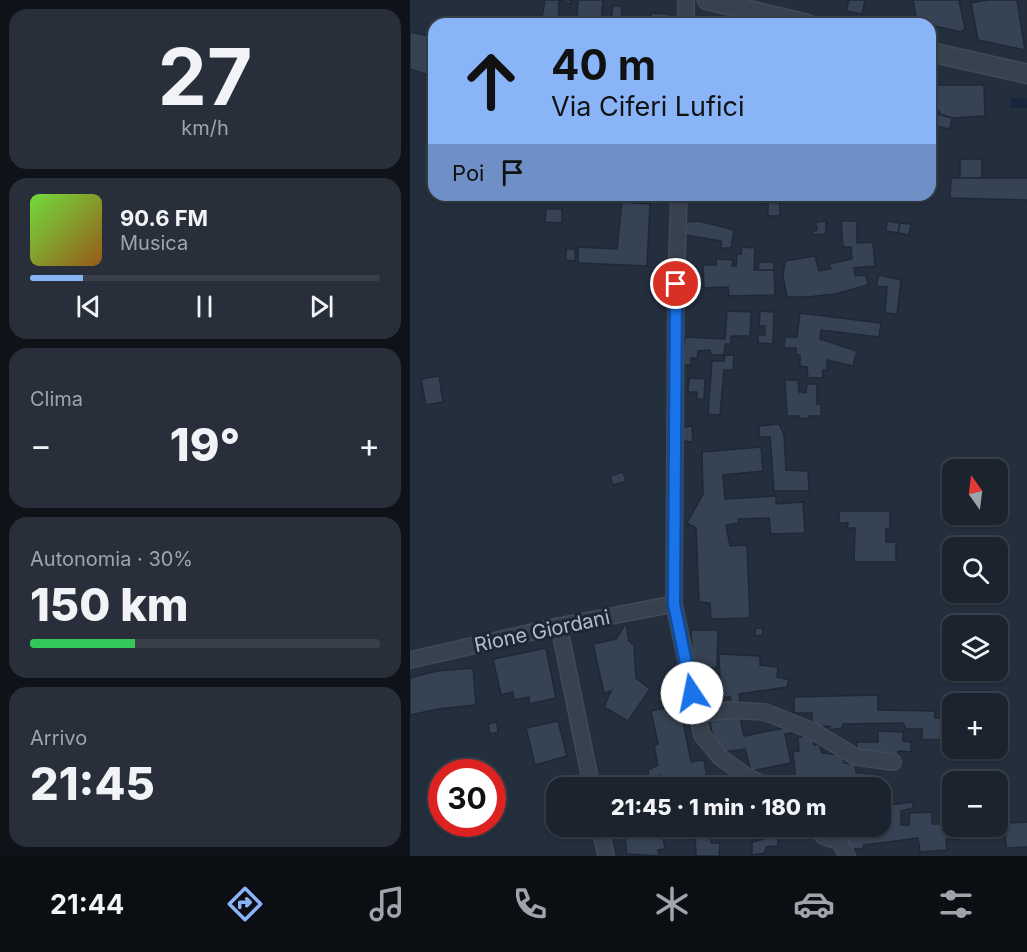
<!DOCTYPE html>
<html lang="it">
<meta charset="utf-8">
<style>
:root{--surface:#1b232e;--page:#282f3a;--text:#f1f3f6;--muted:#a0a4aa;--line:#39404a;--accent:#8ab4f8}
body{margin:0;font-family:Inter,sans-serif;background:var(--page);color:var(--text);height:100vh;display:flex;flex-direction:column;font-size:22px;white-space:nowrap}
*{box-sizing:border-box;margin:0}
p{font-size:20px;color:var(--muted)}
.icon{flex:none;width:33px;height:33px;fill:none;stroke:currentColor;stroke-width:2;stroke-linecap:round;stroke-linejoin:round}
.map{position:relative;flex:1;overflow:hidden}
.details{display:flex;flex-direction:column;gap:9px;padding:9px;background:#0f1319;width:410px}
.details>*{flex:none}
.banner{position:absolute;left:18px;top:18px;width:508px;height:183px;border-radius:18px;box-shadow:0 2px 4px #0004,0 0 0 2px var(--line);background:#8ab4f8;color:#111;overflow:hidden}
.needle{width:39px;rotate:346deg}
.tools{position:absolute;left:532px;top:459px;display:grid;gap:12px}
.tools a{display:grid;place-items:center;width:66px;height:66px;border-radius:12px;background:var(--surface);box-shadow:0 2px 4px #0004,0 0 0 2px var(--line);font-size:30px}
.speed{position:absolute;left:18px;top:759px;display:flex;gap:12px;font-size:30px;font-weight:700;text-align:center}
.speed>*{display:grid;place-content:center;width:78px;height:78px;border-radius:50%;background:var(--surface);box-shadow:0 2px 4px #0004,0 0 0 2px var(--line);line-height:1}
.speed .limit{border:9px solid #d22;background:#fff;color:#111}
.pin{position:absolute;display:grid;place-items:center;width:51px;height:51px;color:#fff;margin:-26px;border:3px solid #fff;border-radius:50%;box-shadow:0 2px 6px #0007}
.me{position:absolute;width:66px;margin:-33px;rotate:349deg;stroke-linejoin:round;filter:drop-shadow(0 0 4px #0008)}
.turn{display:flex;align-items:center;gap:21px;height:126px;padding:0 24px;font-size:27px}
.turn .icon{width:78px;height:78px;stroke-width:2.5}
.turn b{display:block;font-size:42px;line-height:51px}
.then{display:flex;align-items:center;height:57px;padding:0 24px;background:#0003;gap:12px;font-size:22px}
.big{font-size:45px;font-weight:800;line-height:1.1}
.details .widget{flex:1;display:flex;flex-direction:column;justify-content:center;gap:9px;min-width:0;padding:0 21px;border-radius:18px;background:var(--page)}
.details .dial{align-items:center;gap:0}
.dial b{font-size:78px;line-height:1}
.song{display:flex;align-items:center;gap:18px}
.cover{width:72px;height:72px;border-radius:9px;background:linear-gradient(135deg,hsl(100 70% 55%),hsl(30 70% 35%))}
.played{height:6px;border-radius:3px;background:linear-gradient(90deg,var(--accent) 15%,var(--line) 15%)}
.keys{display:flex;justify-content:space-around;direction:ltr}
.heat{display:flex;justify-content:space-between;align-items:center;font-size:33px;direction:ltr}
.charge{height:9px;border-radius:4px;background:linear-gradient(90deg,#34c759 30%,var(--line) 0)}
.trip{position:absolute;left:136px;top:777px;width:345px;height:60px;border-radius:18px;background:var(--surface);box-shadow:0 2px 4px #0004,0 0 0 2px var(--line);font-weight:800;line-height:60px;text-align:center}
.tab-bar{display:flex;height:96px;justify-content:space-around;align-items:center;background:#0b0e12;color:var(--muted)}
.tab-bar .icon{width:42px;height:42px}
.tab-bar .on{color:var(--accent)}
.tab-bar b{font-size:27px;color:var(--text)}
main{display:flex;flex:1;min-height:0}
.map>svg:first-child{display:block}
.water{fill:#17263c}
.building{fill:#364354;stroke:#1f2835;stroke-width:1.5}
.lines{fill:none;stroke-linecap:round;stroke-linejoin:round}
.minor-casing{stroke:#414a57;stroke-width:18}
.tertiary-casing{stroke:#414a57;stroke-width:21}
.minor{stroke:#38414e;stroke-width:15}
.tertiary{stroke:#38414e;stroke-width:18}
.route-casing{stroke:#114b97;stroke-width:15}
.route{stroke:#1a73e8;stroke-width:10}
.labels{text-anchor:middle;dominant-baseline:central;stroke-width:6;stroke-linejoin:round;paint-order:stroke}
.street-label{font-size:20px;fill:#b4bcc9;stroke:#1d2633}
</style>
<main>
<section class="details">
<div class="widget dial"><b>27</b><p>km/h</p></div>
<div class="widget">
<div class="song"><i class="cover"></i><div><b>90.6 FM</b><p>Musica</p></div></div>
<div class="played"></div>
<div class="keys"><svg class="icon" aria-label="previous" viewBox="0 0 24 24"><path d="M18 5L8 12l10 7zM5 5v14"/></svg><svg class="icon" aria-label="pause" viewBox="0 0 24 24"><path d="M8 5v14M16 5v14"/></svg><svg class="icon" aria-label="next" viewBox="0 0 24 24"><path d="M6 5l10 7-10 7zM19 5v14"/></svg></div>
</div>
<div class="widget"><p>Clima</p>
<div class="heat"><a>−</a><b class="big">19°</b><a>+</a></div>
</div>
<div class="widget"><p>Autonomia · 30%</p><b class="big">150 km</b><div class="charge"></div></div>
<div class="widget"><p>Arrivo</p><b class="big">21:45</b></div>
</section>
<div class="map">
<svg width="618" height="856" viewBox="0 0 618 856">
<rect width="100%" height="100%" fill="#242f3e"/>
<polygon class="water" points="601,98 617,99 617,108 601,108"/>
<g class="building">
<polygon points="135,0 161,0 160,4 149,0 148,24 131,23"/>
<polygon points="168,0 193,0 191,23 167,19"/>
<polygon points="439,0 455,0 452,14 436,11"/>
<polygon points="503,0 549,0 555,29 551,32 507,22"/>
<polygon points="578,0 607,0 615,50 568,40 561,3"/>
<polygon points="203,6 212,6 211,21 201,20"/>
<polygon points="241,13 259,14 260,24 242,24"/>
<polygon points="167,19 191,23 166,24"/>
<polygon points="0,32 24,37 18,75 0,69"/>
<polygon points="520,85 574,85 575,116 542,118 529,114 529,111 520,111"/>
<polygon points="520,112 542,118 540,129 520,125"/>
<rect x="550" y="159" width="22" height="19"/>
<polygon points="541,178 618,178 618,200 540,198"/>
<polygon points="348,195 370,195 370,203 348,202"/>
<polygon points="212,202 240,204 237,266 168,263 168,247 207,249"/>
<polygon points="358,202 370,203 370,216 358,216"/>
<polygon points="136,209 152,209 152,223 135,222"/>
<polygon points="289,221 324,230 321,248 311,248 311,241 275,235 275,222"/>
<polygon points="416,221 416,234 403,235 403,231 407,230 406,222"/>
<polygon points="431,221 447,221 447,243 463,242 465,266 444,268 445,276 456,275 458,285 425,294 397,297 377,297 373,276 375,261 405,256 409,271 421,269 419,264 442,259 441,247 433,247"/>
<polygon points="477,221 490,223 488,233 476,231"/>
<polygon points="490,223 501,224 499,235 488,233"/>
<polygon points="332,247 345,248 344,270 364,270 365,295 319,296 318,287 294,288 293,265 306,265 306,259 323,260 322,266 326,266 327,254 331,254"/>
<polygon points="156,249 165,249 165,261 156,260"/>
<polygon points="349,262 364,262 364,270 348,270"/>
<polygon points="469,275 491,280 487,314 475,313 477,287 466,286"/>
<polygon points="276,278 284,279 284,288 275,287"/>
<polygon points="317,311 341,312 340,336 321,336 321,344 315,344 314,355 301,355 300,350 288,351 287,358 281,358 281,365 272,365 275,337 315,339"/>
<polygon points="350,311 364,312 363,344 348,343 348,335 355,335 355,326 349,326"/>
<polygon points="390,313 471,323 469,337 411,330 410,339 447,351 443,366 417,360 417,370 413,370 413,378 398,378 397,367 390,366 390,355 386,355 386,348 374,348 375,337 387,337"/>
<polygon points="315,355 324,355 323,370 314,370 310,415 298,414 302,361 314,361"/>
<polygon points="29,376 33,402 16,405 11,379"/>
<polygon points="279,378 295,379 294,399 287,399 287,392 278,392"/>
<polygon points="375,380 388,380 389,392 396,393 397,384 407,384 407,404 411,404 411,416 399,416 399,418 390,419 389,416 377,416"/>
<polygon points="369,424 374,434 376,470 398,471 399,491 364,491 360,437 349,437 349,426"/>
<polygon points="282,426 283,442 272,441 272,427"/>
<polygon points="351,447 353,471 313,475 315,499 366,496 366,504 393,502 395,533 361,534 359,518 328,519 329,523 316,525 320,546 337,545 340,618 301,619 300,603 289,602 286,528 277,523 293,494 292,452"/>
<polygon points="213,472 216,481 203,485 200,476"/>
<polygon points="429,511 480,511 480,529 476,529 476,542 486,542 486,562 444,562 445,528 437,528 438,523 429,523"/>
<polygon points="216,623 219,641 224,645 226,678 240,689 218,721 194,707 201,691 194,693 183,644 206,639"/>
<polygon points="346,628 353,628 352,636 344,635"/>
<polygon points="281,630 308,630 307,668 283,668"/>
<polygon points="136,648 146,698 119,704 119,697 104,700 103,692 91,695 83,659"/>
<polygon points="309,654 350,656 350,665 368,667 367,677 379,680 377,687 329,694 330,705 322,706 320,697 306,697 305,681 310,680"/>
<polygon points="63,668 66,705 28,709 0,715 0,678 27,671"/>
<polygon points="468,695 468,710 525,711 525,718 536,718 536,723 543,723 543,739 512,740 512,729 496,729 493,723 433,724 432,728 420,730 420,726 402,727 402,713 384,713 384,697"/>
<polygon points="270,705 281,762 294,760 297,778 289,779 291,788 261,788 259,781 252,782 251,775 239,778 238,770 248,765 244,745 248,744 241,711"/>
<polygon points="329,713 334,736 379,727 381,733 375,734 381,763 341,771 335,749 314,752 304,744 300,722 318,718 320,714"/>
<polygon points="148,721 157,756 125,765 116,728"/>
<polygon points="87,722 88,732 80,734 78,724"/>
<polygon points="468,731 493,732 493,741 501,742 501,752 488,751 488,757 446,755 447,742 468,742"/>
<polygon points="403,736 404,745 409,744 412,753 432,755 434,763 445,764 446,773 456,773 458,786 422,785 421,780 386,782 383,752 389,751 388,737"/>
<polygon points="503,802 503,808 491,811 491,825 499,825 500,813 522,812 522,824 543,824 543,826 557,826 556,838 536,839 537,850 510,852 508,838 454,845 453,849 439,849 436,827 471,826 471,806"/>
<polygon points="618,822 618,847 596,848 595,823"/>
<polygon points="296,826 301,826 301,843 310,843 309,856 312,856 286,856 285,834"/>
<polygon points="351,826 376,826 378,837 368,837 368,846 356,847 355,853 342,855 342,842 354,839"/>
<rect x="384" y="826" width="20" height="10"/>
<polygon points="253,837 255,849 248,850 249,856 217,854 215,838"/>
</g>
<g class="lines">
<defs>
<g id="minor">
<polyline points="276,24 276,0"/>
<polyline points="269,195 266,284 264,604 292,735 311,758 332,773 358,788"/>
<polyline points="149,626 182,788"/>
<polyline points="0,660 149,626 264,604"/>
<polyline points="286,715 320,710 355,712 403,731 446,757 483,762"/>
<polyline points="190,826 196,856"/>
<path d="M409,826c1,14 11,11 21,16l7,14"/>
</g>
<g id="tertiary">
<polyline points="297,0 397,24"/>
<polyline points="520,52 618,74"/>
</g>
</defs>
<use href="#minor" class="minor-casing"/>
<use href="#tertiary" class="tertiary-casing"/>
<use href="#minor" class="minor"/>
<use href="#tertiary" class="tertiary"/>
</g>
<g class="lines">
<defs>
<polyline id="route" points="266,284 264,604 282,693"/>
</defs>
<use href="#route" class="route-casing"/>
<use href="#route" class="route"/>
</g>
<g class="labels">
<g class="street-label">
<text transform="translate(132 631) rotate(-12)">Rione Giordani</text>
</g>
</g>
</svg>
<div class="tools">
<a><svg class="needle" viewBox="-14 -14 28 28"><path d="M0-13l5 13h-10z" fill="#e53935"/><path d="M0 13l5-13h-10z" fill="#a0a4aa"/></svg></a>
<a><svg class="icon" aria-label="search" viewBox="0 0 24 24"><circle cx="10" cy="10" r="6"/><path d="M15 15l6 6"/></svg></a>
<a><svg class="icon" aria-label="layers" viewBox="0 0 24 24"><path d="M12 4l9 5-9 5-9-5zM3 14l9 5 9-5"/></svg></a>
<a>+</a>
<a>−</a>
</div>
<div class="speed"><div class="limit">30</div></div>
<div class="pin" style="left:266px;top:284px;background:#d93025"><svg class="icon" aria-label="arrive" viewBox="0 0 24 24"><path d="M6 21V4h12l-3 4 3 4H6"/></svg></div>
<svg class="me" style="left:282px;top:693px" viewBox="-20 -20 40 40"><circle r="19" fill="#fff"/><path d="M0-13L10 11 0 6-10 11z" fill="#1a73e8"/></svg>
<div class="trip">21:45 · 1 min · 180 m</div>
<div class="banner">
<div class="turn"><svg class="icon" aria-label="ahead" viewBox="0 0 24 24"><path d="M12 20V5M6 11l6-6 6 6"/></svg><div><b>40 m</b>Via Ciferi Lufici</div></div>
<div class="then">Poi<svg class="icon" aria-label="arrive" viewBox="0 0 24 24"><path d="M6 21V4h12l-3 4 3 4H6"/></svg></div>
</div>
</div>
</main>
<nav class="tab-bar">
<b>21:44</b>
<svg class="icon on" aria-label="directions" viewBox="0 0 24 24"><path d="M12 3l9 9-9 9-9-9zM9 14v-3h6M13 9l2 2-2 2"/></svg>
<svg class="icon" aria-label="music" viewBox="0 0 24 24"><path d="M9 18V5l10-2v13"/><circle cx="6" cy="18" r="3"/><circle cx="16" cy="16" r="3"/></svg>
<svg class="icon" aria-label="phone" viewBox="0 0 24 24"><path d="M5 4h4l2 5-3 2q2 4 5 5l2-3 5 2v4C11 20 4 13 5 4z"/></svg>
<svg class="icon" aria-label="climate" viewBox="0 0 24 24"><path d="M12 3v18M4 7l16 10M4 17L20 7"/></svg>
<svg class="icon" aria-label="car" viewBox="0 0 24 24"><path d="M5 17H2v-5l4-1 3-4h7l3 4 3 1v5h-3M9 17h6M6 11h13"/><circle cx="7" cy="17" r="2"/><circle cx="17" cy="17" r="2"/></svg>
<svg class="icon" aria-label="filters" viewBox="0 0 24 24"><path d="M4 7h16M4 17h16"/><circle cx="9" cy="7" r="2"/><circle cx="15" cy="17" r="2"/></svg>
</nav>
